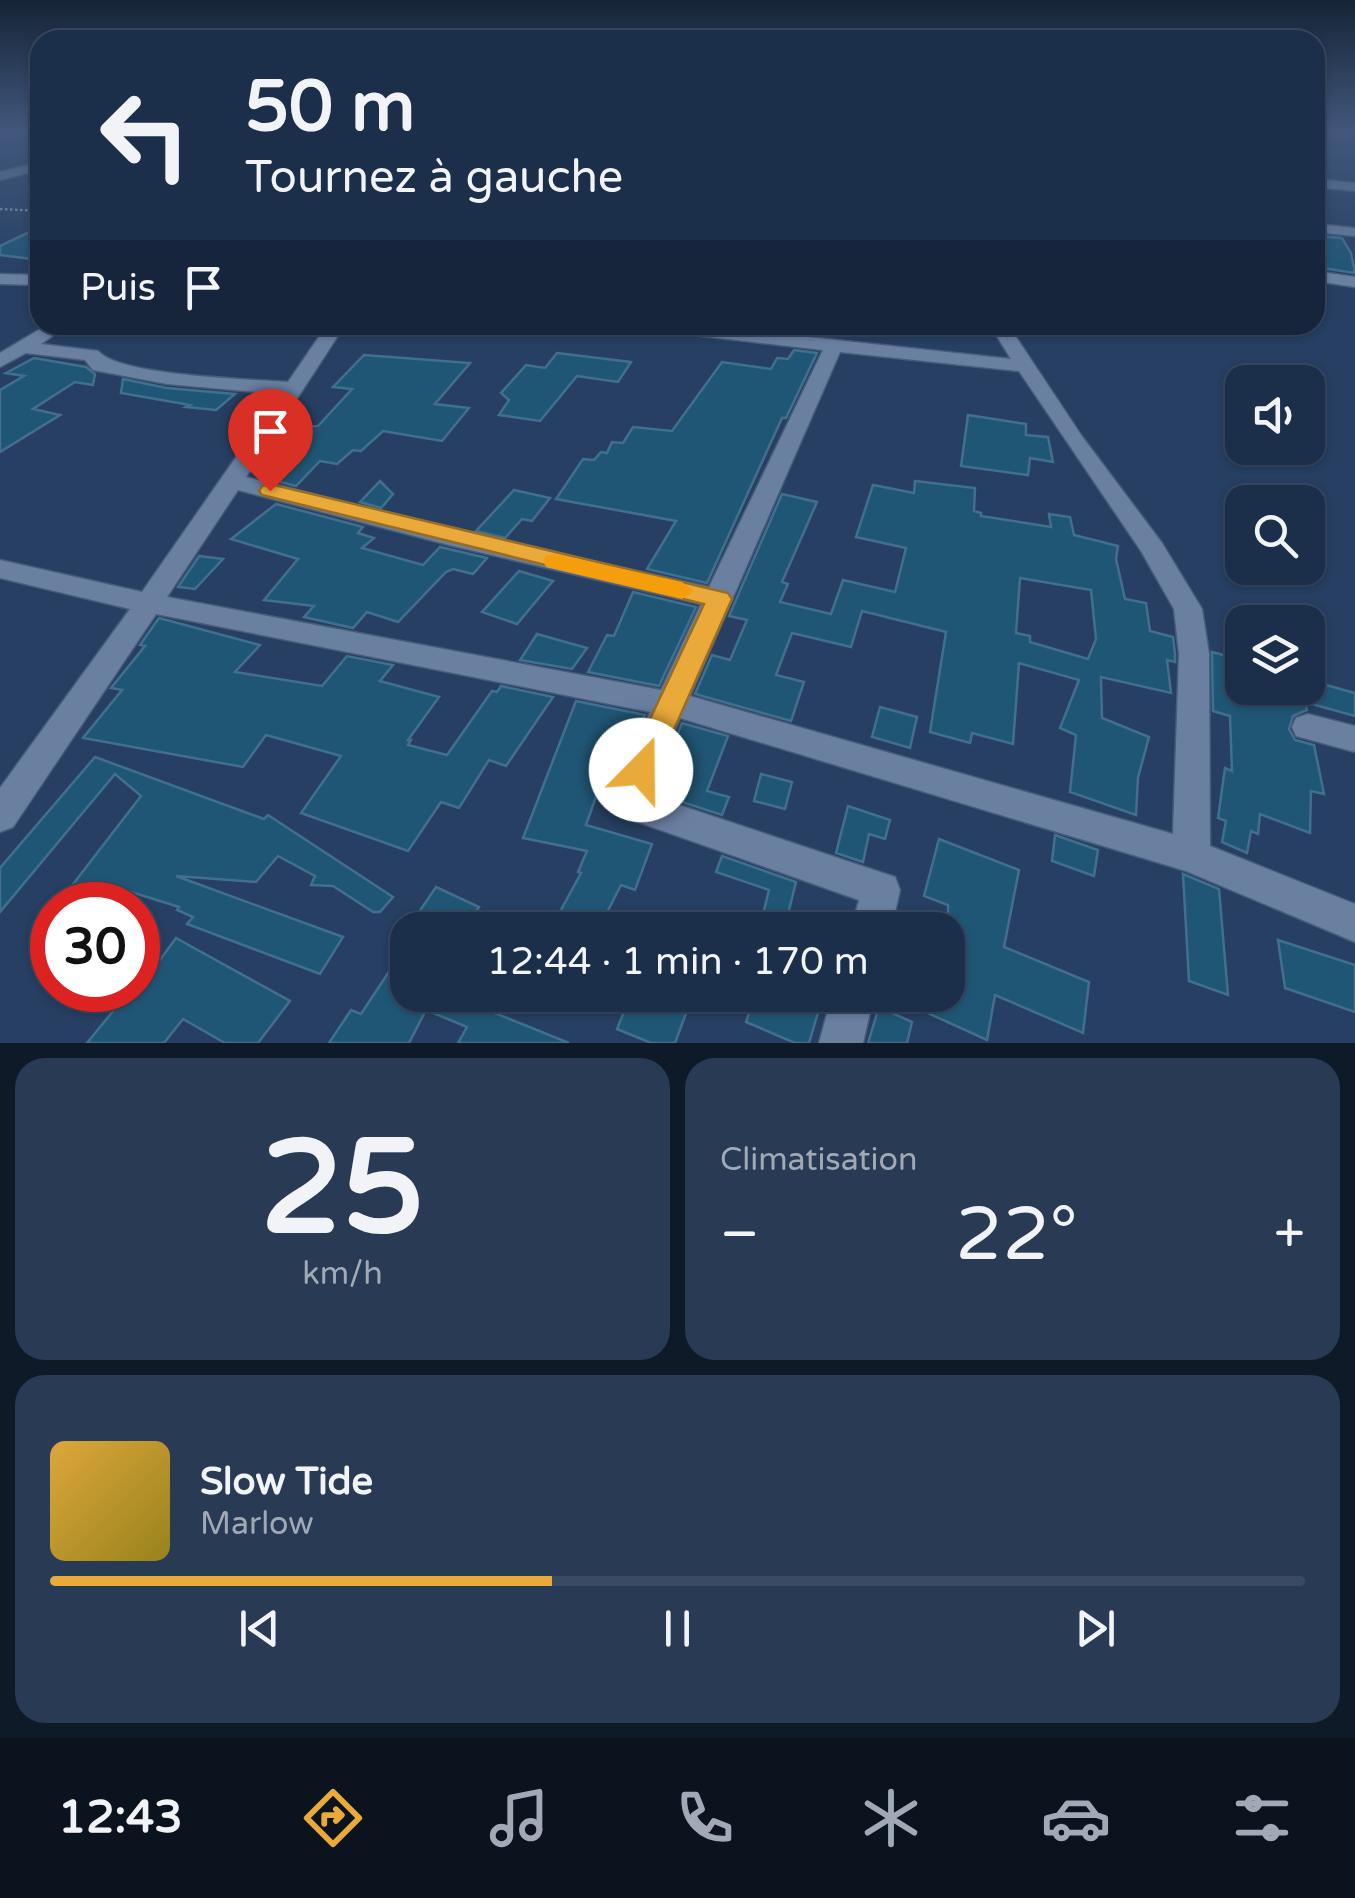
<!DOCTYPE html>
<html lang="fr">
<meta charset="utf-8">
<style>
:root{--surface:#1c2f4a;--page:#293b54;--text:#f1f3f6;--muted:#a0a9b5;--line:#3a4a62;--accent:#eaaa39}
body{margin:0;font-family:"Varela Round",sans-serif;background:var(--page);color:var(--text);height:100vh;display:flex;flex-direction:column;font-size:38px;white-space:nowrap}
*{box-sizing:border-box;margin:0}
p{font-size:32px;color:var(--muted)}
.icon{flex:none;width:55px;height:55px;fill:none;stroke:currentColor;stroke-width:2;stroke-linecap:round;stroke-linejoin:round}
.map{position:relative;height:1043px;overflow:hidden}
.sheet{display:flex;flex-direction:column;gap:15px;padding:15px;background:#0f1a29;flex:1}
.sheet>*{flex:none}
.hud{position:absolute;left:30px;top:30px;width:1295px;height:305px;border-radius:30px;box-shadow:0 2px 8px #0004,0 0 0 2px var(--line);background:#1c2f4a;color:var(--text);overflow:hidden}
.tools{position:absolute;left:1225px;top:365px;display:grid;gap:20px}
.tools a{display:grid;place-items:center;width:100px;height:100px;border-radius:20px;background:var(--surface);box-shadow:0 2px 8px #0004,0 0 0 2px var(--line);font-size:50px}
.speed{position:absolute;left:30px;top:882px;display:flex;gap:20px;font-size:50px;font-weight:700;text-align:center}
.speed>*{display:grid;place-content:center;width:130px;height:130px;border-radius:50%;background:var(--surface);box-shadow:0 2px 8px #0004,0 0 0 2px var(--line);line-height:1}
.speed .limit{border:15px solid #d22;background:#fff;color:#111}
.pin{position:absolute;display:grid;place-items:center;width:85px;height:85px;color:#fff;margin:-102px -42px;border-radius:50% 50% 50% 0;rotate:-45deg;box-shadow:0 0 10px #0007}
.pin .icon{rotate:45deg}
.me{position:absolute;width:110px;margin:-55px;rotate:22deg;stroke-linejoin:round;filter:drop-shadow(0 0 8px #0008)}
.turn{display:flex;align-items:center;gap:35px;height:210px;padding:0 50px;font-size:45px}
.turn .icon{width:130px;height:130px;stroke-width:2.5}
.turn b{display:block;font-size:70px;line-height:85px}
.then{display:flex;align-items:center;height:95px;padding:0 50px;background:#0003;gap:20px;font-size:38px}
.big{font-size:75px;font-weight:600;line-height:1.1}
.sheet .widget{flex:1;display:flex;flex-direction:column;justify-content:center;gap:15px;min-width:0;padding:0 35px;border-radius:30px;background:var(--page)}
.sheet .dial{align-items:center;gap:0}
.dial b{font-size:130px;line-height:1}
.song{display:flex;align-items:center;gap:30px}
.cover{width:120px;height:120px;border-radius:15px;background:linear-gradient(135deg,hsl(40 70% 55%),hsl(50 70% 35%))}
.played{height:10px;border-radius:5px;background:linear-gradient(90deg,var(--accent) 40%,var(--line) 40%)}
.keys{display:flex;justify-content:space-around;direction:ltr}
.heat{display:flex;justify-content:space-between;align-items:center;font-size:55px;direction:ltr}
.sheet .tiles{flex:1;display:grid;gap:15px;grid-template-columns:1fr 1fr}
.widget:last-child{grid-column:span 2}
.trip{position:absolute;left:390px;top:912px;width:575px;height:100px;border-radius:30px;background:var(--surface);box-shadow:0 2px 8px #0004,0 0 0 2px var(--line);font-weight:600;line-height:100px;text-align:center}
.tab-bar{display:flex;height:160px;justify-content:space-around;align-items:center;background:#0b131e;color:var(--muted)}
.tab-bar .icon{width:70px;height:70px}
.tab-bar .current{color:var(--accent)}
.tab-bar b{font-size:45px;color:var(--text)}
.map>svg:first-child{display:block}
.building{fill:#205675;stroke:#40708d;stroke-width:2.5;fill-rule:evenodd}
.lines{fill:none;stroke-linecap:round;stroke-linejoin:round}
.minor-casing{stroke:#465c7b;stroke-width:3}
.path{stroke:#8d9cb2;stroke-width:2.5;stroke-dasharray:2.5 2.5;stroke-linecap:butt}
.minor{fill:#6980a1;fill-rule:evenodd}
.route{fill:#eaaa39;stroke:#986e25;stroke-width:2.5}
.slow{fill:#f59e0b}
</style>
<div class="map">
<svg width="1355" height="1043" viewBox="0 0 1355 1043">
<rect width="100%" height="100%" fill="#263f62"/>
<g class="building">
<polygon points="40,227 40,260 0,255 0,246"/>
<polygon points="1315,236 1342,238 1351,253 1355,273 1315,267"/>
<polygon points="794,350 817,353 786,418 782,418 707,583 647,569 676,521 556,499 583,459 594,460 601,452 607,453 612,442 623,443 633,427 672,431 722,362 771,369 777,358 788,359"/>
<polygon points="557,353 631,362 618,382 577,376 540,421 499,415 509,400 501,393 526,365 545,368"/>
<polygon points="364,355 470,363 435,404 469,408 442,441 383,431 361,451 353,450 337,464 320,461 296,486 273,480 285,469 258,468 285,427 318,426 352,389 333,387"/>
<polygon points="34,358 86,367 95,374 93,385 75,382 33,409 60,415 0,452 0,390 24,376 6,373"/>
<polygon points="123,379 167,388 235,394 216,410 186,407 190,405 121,393"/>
<polygon points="968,415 1026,424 1026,435 1048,437 1053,462 1030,458 1028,475 961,466"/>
<polygon points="380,481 393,494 381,508 360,502"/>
<path d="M915,481l60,7 -1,23 7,2v3l70,11 -2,-13 21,3 4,18 44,11 -2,13 9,40 21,4 4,28 23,6 2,17v8l-8,-2 4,33 -70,-16 1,41 47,19 -11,41 -2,37 -66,-23 6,-57 -16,-7 19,-48 -60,-17 -6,81 -41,-11 -2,10 -40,-11 16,-100 -84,-21 -11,36 -59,-14 -16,42 28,7 -13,39 -96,-27 17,-39 18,5 17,-40 -18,-4 53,-122 35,8 -35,80 6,2 -8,18 51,12 12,-34 52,12 11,-44 -50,-11 17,-52 41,8zM1020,578l71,12 5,49 -8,20 -58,-17v-6l-14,-3z"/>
<polygon points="514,490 550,498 532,521 522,519 505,538 476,531"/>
<polygon points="276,504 363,527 358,533 374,538 362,548 423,565 440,547 487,558 473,574 453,569 446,572 398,622 367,612 353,628 304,617 314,606 264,600 298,559 231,539"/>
<polygon points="199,556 223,559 195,589 178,587"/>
<polygon points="519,571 553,581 517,624 482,612"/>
<polygon points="633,592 696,607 659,686 588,672 607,635 614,636"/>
<polygon points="159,618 260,645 235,672 322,686 347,656 393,665 380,681 439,697 408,740 411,740 408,745 447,755 492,691 497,692 501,686 553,697 506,766 489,760 459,808 441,802 408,851 301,813 341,756 266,735 243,767 83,738 122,690 111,688 145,646 140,645"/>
<polygon points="537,634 587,648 572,669 520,660"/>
<polygon points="1212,652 1242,660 1242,688 1302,688 1307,710 1293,716 1289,729 1295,740 1314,745 1324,794 1311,791 1310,833 1260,814 1258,834 1251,831 1247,853 1222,842 1226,821 1218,818 1225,768 1232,771 1230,716 1213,711"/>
<polygon points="1308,680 1355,693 1355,716 1308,703"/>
<polygon points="576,701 645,715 629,750 614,746 586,825 652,844 635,890 621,885 598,930 550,930 581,873 578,872 587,851 523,838"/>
<polygon points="880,707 917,717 910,748 872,737"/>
<polygon points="682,723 728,736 707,791 729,797 722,815 654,793"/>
<polygon points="95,757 264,819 268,815 393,897 380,912 373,912 333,886 311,885 315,876 278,856 256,882 176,876 343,937 320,974 187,924 193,917 177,910 179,907 112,886 97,905 57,905 141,796 115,774 0,912 0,868"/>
<polygon points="761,774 792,782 785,809 754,801"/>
<polygon points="848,806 890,820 885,839 869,834 863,862 836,853"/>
<polygon points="1055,835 1098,850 1094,876 1052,861"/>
<polygon points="939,839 1019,870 1004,947 1089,982 1083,1033 995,995 987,1040 888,995 948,995 948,905 924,896"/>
<polygon points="722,856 796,882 784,930 759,930 769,890 716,872"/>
<polygon points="1183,874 1219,889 1228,995 1189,981"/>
<polygon points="436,887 479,907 464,930 419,912"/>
<polygon points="176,938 290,1001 258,1043 225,1043 183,1019 164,1043 87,1043 118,1005 122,1007 138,990"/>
<polygon points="1278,940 1355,965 1355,1012 1285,988"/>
<polygon points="408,943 408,995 474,995 470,1003 569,1043 458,1043 467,1027 426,1010 409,1043 329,1043 351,1010 361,1014"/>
<polygon points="631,995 680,995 691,1000 675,1043 651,1043 617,1029"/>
<polygon points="755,995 793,995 820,1006 809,1043 795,1043 746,1022"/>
<polygon points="879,1007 912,1022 907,1043 868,1043"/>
</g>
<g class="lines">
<defs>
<g id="minor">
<polygon points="40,162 40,170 0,180 0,172"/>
<polygon points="1315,179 1355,183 1355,191 1315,187"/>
<polygon points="1315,224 1355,228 1355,236 1315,232"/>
<polygon points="1315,271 1355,277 1355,287 1315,281"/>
<polygon points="0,274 40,275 40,285 0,284"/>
<path d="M47,325h21l-27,19 57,7c21,25 152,28 190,31l39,-57h18l-99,152 207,53 256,57 114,-237 -174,-20 -9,-5h58l313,34 -21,-34h18l73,110 81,108 40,66 7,45 1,192 145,58v38l-169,-71 -506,-153 -31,77 246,82 5,13 -9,40h-40l8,-30 -244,-86 -5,-11 40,-91 -494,-98 -143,213 -13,5v-44l130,-179 -130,-31v-18l142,32 138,-198 -113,-10 -74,-14 -8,-10 -59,-7 -26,14v-14zM840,352l179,19 122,180 33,58 5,45 -6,180 -483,-138zM238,490l215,56 248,58 -40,86 -494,-93z"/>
<polygon points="1308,714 1355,726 1355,752 1296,736 1292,727 1296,718"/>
<polygon points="832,995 874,995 863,1043 819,1043"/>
</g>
</defs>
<use href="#minor" class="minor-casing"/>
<polyline class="path" points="0,209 40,211"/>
<use href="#minor" class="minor"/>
</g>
<linearGradient id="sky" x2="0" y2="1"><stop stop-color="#152336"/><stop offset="0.47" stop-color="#41587c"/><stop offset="1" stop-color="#41587c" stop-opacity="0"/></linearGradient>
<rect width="1355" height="278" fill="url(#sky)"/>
<polygon class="route" points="270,484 728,593 732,599 652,779 641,783 630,779 626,770 704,604 262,495 259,491 262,486"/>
<polygon class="slow" points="555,554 682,582 694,591 682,599 546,567 543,561 546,556"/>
</svg>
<div class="tools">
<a><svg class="icon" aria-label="sound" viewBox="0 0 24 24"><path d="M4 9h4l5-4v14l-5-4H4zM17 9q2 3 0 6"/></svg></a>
<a><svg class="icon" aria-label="search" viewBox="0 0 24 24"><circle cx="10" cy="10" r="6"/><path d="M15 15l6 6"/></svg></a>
<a><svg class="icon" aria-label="layers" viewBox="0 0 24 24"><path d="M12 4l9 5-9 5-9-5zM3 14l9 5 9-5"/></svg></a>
</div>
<div class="speed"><div class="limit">30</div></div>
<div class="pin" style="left:270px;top:491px;background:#d93025"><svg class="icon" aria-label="arrive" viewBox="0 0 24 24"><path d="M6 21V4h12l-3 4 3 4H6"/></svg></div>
<svg class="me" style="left:641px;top:770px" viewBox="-20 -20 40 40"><circle r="19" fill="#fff"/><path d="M0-13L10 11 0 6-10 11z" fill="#eaaa39"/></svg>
<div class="trip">12:44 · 1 min · 170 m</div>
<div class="hud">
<div class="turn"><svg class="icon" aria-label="left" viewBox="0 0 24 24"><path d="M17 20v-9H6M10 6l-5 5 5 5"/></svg><div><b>50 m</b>Tournez à gauche</div></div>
<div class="then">Puis<svg class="icon" aria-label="arrive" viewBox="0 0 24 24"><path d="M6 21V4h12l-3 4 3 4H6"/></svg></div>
</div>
</div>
<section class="sheet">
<div class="tiles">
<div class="widget dial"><b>25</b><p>km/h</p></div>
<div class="widget"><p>Climatisation</p>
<div class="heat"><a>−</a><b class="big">22°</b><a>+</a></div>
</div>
<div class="widget">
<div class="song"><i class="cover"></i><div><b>Slow Tide</b><p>Marlow</p></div></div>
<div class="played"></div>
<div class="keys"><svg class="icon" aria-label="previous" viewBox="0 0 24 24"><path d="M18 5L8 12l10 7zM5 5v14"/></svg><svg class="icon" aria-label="pause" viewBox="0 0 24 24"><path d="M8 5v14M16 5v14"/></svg><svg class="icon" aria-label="next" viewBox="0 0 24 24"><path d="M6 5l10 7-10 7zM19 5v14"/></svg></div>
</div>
</div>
</section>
<nav class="tab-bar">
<b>12:43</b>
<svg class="icon current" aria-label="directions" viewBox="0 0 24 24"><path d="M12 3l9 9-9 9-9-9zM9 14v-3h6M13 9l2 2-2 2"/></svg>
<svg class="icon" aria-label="music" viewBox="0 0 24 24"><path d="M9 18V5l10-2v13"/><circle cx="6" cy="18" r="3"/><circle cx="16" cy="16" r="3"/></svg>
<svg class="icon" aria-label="phone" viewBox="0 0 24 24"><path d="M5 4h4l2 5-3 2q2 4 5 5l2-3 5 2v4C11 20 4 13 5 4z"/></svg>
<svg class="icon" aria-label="climate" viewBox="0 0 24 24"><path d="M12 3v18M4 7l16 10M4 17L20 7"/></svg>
<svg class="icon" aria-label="car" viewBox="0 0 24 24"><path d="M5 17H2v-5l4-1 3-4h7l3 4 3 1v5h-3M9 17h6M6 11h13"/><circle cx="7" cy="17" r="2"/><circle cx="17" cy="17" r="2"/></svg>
<svg class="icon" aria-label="filters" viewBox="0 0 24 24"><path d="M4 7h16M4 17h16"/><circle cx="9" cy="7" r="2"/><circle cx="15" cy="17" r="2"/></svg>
</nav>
